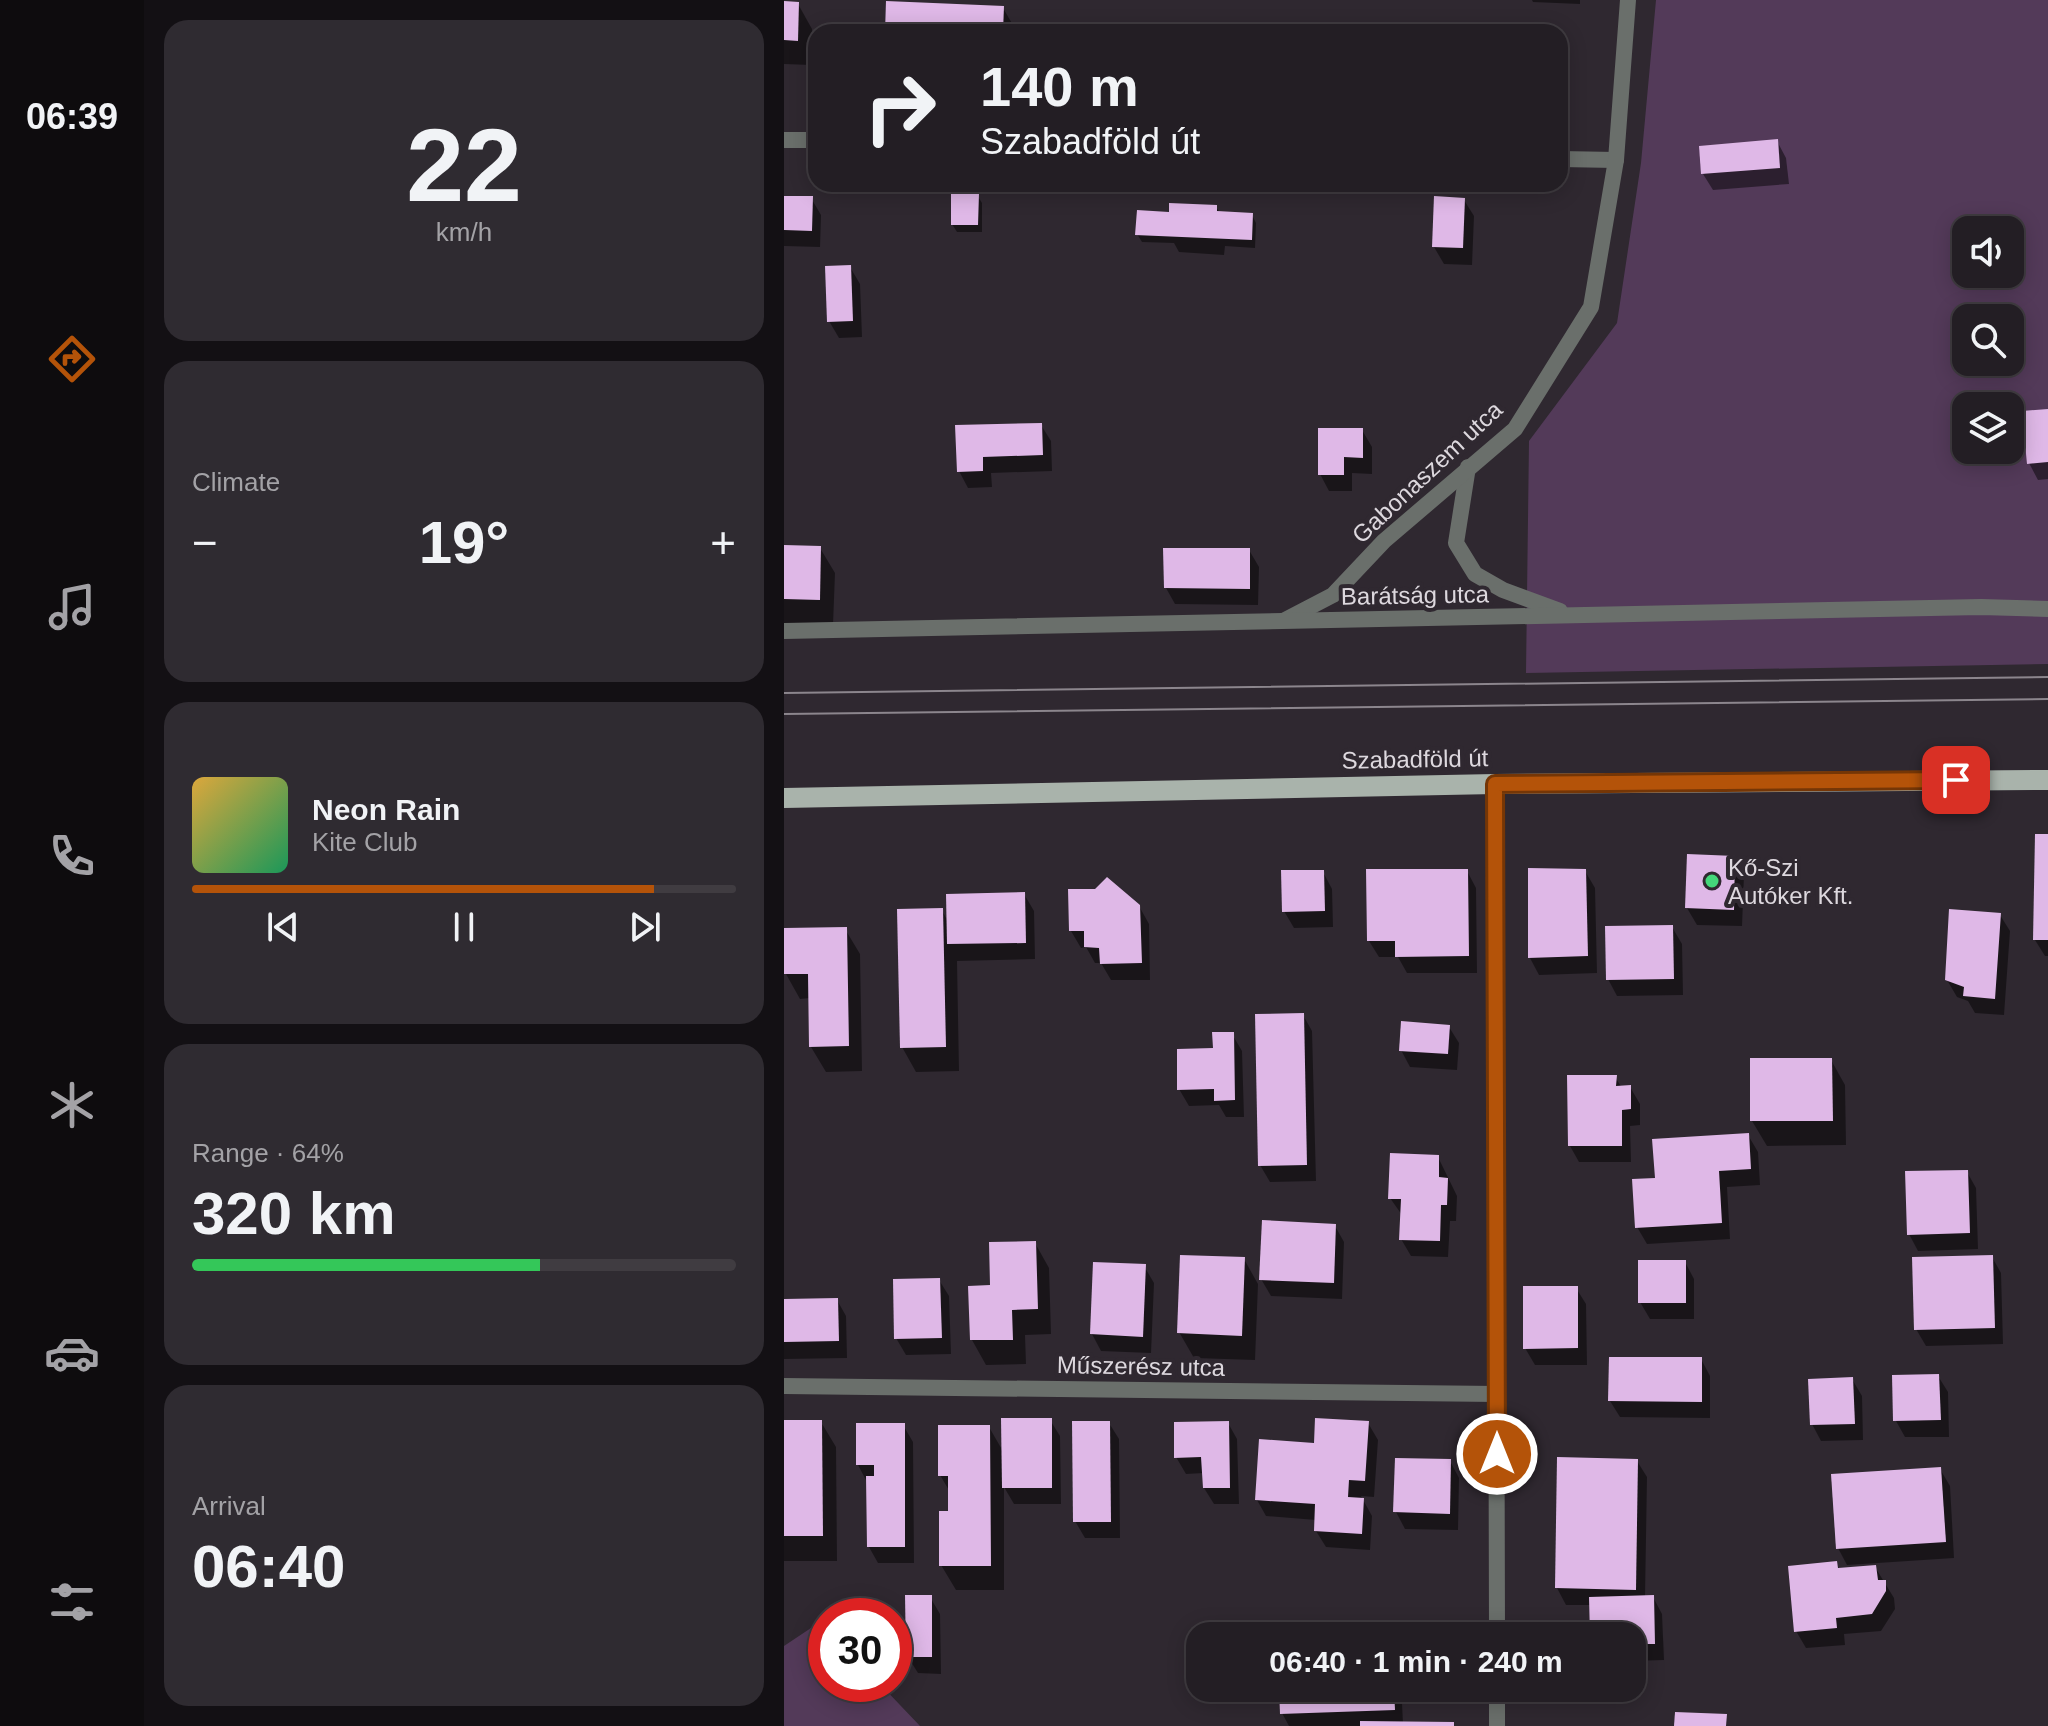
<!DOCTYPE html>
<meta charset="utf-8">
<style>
:root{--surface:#231e24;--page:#2f2b31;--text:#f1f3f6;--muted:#a3a2a6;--line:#403c41;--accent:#b45309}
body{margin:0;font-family:Arial,sans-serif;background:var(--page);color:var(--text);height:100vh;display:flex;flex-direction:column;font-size:30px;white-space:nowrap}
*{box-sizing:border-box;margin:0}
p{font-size:26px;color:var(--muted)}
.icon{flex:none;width:44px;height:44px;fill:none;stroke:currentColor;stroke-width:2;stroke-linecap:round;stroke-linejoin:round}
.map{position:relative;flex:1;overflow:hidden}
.details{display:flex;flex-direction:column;gap:20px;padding:20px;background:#131014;width:640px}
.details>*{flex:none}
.hud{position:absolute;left:24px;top:24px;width:760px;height:168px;border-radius:24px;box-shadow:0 4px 20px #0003,0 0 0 2px var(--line);background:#231e24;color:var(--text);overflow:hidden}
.tools{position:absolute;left:1168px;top:216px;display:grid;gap:16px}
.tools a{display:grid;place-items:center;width:72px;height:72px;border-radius:16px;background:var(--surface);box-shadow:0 4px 20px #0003,0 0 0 2px var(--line);font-size:40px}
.speed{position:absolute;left:24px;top:1598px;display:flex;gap:16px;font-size:40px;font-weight:700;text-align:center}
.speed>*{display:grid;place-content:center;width:104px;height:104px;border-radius:50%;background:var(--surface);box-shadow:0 4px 20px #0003,0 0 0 2px var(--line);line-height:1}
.speed .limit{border:12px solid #d22;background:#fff;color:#111}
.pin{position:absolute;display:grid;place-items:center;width:68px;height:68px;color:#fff;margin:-34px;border-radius:16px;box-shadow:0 4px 12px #0006}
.me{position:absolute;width:88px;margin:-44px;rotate:0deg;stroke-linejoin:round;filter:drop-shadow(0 0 6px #0008)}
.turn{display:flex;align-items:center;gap:28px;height:168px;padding:0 40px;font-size:36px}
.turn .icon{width:104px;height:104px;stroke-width:2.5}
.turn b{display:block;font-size:56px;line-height:68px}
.big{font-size:60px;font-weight:800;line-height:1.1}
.details .card{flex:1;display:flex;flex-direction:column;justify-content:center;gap:12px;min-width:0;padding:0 28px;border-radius:24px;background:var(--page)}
.details .dial{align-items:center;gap:0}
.dial b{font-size:104px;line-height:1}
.song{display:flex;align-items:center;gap:24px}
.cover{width:96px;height:96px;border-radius:12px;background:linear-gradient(135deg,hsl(40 70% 55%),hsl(150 70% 35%))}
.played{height:8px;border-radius:4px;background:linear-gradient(90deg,var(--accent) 85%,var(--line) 85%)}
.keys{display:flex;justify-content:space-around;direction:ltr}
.heat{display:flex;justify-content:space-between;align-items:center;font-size:44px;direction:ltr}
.charge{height:12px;border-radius:6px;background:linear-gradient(90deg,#34c759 64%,var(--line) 0)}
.trip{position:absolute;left:402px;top:1622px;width:460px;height:80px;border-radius:24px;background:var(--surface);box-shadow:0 4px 20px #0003,0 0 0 2px var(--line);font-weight:800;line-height:80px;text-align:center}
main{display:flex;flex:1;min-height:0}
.tab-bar{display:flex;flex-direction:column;width:144px;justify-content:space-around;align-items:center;background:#0e0c0e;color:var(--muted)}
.tab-bar .icon{width:56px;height:56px}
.tab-bar .on{color:var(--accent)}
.tab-bar b{font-size:36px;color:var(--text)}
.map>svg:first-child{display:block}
.green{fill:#533a59;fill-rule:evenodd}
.shadow{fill:#0007}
.building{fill:#dfb8e7}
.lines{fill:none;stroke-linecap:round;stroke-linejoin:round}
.street{stroke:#6a6f6b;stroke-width:16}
.primary{stroke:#a9b3ab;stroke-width:20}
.tram{stroke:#8c868d;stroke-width:2}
.route-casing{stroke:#753606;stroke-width:20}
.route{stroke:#b45309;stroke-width:14}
.poi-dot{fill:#44d77a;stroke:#2f2830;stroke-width:3}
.labels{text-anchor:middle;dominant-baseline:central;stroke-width:8;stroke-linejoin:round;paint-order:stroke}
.street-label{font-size:24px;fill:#ddd8de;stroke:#2f2830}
.poi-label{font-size:24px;fill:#ddd8de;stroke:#2f2830;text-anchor:start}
</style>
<main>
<nav class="tab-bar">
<b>06:39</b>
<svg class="icon on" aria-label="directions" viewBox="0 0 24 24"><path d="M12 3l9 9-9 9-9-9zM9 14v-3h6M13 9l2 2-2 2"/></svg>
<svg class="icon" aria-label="music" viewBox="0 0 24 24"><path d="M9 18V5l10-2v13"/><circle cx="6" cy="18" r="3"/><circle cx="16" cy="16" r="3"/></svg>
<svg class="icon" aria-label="phone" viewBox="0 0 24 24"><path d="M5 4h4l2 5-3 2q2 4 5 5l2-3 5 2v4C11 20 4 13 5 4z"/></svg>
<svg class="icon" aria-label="climate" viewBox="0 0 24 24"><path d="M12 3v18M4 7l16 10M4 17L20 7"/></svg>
<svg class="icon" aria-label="car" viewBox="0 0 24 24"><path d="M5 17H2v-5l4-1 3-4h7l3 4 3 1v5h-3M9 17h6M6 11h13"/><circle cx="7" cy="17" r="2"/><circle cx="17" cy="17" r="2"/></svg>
<svg class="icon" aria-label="filters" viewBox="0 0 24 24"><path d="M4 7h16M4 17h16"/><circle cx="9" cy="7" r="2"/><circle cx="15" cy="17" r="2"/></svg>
</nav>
<section class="details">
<div class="card dial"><b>22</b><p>km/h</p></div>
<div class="card"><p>Climate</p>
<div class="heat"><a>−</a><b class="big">19°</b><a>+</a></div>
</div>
<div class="card">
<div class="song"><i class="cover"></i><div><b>Neon Rain</b><p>Kite Club</p></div></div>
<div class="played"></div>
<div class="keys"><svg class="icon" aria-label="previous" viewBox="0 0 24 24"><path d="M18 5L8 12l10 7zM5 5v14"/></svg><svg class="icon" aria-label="pause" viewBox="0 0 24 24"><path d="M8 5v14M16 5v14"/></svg><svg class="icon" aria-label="next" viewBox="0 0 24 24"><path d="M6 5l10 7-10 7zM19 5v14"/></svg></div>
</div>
<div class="card"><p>Range · 64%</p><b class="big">320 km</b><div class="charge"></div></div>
<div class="card"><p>Arrival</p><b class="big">06:40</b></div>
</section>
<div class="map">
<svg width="1264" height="1726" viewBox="0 0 1264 1726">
<rect width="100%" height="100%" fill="#2f2830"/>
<g class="green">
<path d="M872,0h392v664l-522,9 3,-232 88,-118 24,-160zM1182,230h44v44h-44zM1182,318h44v44h-44zM1182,406h44v44h-44z"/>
<polygon points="36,1622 42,1628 42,1684 96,1684 136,1726 0,1726 0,1646"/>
</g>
<g class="shadow">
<polygon points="748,0 796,0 796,4 749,2"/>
<polygon points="0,3 14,4 28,29 27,65 0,64"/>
<polygon points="219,8 233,32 103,32"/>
<polygon points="993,141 1002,158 1005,184 929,190 919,174"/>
<polygon points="193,195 198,203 198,232 173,232 168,224"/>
<polygon points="0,198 27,198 37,215 36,247 0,246"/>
<polygon points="680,200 690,216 688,265 660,264 650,247"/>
<polygon points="432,207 436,213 468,215 472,223 471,248 441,246 440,255 395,252 390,243 358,242 353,234 386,219"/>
<polygon points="66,267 76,284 78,337 55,338 45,321"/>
<polygon points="1264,411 1264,479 1254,480 1245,463"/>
<polygon points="257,425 267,441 268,471 207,473 208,487 184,488 175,471 173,427"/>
<polygon points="578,430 588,447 588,474 568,473 568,491 545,491 536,474"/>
<polygon points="0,547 36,548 51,573 49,625 0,623"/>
<polygon points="465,550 475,567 474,605 391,604 382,588"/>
<polygon points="1264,836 1264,956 1261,956 1251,940"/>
<polygon points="950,858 960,875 958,926 913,925 903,908"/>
<polygon points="746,870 801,871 811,888 813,973 755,975 746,958"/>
<polygon points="683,871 692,888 693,973 623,973 614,957 595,957 585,941"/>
<polygon points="539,872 548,889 549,927 510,928 500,911"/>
<polygon points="240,894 250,911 251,959 173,961 175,1071 132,1072 118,1047 158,910 164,922"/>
<polygon points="355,906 365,924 366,980 327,980 317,963 311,963 302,947 297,948 287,931"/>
<polygon points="1216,915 1226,931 1220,1015 1191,1013 1184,1001 1173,997 1163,980"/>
<polygon points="888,927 898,944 899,995 833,996 824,979"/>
<polygon points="61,929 76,954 78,1071 42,1072 27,1047 26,998 16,999 2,974"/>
<polygon points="519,1015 528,1031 532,1181 486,1182 476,1165"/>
<polygon points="665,1027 675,1043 673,1070 626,1067 617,1050"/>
<polygon points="448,1034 458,1051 460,1117 442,1117 435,1105 405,1106 395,1089"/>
<polygon points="1047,1060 1061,1085 1062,1145 983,1146 968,1121"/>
<polygon points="831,1077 838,1088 846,1087 856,1104 856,1125 846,1126 847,1162 795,1162 786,1146"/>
<polygon points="964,1135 974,1152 976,1185 943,1187 946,1239 863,1244 853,1227 873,1180"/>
<polygon points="654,1157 673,1196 672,1221 666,1221 664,1257 627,1256 617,1239 618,1215 606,1198"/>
<polygon points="1183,1172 1192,1188 1194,1249 1134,1251 1125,1234"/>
<polygon points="551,1226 560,1242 558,1299 487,1296 477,1279"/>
<polygon points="251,1243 265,1268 267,1334 241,1335 242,1364 202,1365 188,1340 208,1287"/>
<polygon points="1208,1257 1217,1273 1219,1344 1142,1346 1132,1329"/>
<polygon points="460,1259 474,1284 471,1360 410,1358 395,1332"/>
<polygon points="901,1262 910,1279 910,1319 866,1319 856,1302"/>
<polygon points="360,1266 370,1283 367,1353 317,1351 308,1334"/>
<polygon points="155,1280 165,1296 167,1354 122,1355 112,1338"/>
<polygon points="792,1288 802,1304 803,1365 751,1365 741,1348"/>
<polygon points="53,1300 62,1316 63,1358 0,1359 0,1301"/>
<polygon points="917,1359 926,1376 926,1418 836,1417 826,1401"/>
<polygon points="1154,1376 1164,1392 1165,1437 1121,1437 1112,1421"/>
<polygon points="1068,1379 1078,1396 1079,1440 1037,1441 1028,1424"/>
<polygon points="266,1420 276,1436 277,1504 230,1504 220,1487 220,1590 172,1590 157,1565 166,1513 166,1492 156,1475 205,1427 220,1453"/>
<polygon points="0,1422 37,1422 52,1447 53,1561 0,1561"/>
<polygon points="325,1423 335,1439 336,1538 301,1538 291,1521"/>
<polygon points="444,1423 453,1439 455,1504 430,1504 420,1488 420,1473 402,1474 392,1457"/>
<polygon points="584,1423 594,1440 590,1497 577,1496 588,1516 586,1550 542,1547 532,1531 532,1520 482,1516 473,1500 531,1445"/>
<polygon points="119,1425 129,1442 130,1563 94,1563 85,1547 83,1482 74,1465"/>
<polygon points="666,1461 675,1478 674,1530 621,1529 612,1512"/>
<polygon points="853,1461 863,1477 861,1598 869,1597 878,1614 880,1660 848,1661 848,1636 808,1636 807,1605 782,1605 773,1588"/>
<polygon points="1156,1469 1166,1486 1170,1558 1063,1565 1054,1548"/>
<polygon points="1052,1563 1056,1570 1091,1567 1110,1598 1111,1609 1097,1631 1060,1634 1061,1645 1022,1648 1012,1631"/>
<polygon points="146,1597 156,1614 157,1674 134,1673 124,1657"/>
<polygon points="660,1622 668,1636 548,1636"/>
<polygon points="497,1688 610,1688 618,1703 619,1724 669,1726 505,1726 498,1713"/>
</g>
<g class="building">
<polygon points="0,1 15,2 14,41 0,40"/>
<polygon points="102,1 220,6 219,32 101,32"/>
<polygon points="994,139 996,168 917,174 915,146"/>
<polygon points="167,193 195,193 194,225 167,225"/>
<polygon points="0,196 29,196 28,231 0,230"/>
<polygon points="650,196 681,198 679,248 648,247"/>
<polygon points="385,203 433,205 433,211 469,213 468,240 351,235 353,210 385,212"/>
<polygon points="67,265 69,321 43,322 41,266"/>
<polygon points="1264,409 1264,462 1243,464 1238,411"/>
<polygon points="258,423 259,455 199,457 199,471 173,472 171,425"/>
<polygon points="534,428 579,428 579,458 560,457 560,475 534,475"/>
<polygon points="0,545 37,546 36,600 0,599"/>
<polygon points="379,548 466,548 466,589 380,588"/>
<polygon points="1251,834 1264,834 1264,940 1249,940"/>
<polygon points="903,854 951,856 950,910 901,908"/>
<polygon points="744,868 802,869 804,956 744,958"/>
<polygon points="582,869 684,869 685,956 611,957 611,941 583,941"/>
<polygon points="497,870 540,870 541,911 498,912"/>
<polygon points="323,877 356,905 358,963 316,964 315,948 300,947 300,931 285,931 284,889 311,889"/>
<polygon points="241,892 242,943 163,944 162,894"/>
<polygon points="159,908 162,1047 116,1048 113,909"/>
<polygon points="1165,909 1217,913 1211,999 1179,996 1180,987 1161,980"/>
<polygon points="889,925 890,979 822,980 821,926"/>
<polygon points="63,927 65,1046 25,1047 24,974 0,974 0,928"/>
<polygon points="520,1013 523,1165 474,1166 471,1014"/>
<polygon points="617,1021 666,1025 664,1054 615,1051"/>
<polygon points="428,1032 450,1032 451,1100 430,1101 430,1089 393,1090 393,1049 429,1048"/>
<polygon points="966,1058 1048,1058 1049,1121 966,1121"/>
<polygon points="783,1075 833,1075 832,1086 847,1085 847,1109 838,1110 838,1146 784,1146"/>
<polygon points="965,1133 967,1169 935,1171 938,1223 851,1228 848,1179 871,1178 868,1139"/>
<polygon points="606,1153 655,1155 655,1177 664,1178 663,1205 657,1205 656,1241 615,1240 617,1199 604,1199"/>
<polygon points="1184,1170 1186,1233 1123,1235 1121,1171"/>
<polygon points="478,1220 552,1224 550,1283 475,1280"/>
<polygon points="252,1241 254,1309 228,1310 229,1340 186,1340 184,1286 206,1285 205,1242"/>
<polygon points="396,1255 461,1257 458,1336 393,1333"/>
<polygon points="1209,1255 1211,1328 1130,1330 1128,1257"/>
<rect x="854" y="1260" width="48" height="43"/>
<polygon points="309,1262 362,1264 359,1337 306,1334"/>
<polygon points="156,1278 158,1338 110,1339 109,1279"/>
<polygon points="739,1286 794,1286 794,1348 739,1349"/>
<polygon points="54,1298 55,1341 0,1342 0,1299"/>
<polygon points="825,1357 918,1357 918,1402 824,1401"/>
<polygon points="1155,1374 1157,1420 1109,1421 1108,1375"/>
<polygon points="1069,1377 1071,1424 1026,1425 1024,1379"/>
<polygon points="217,1418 268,1418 268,1488 218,1488"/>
<polygon points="531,1418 585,1421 581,1481 565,1480 564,1497 580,1498 578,1534 530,1531 531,1504 471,1500 475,1439 530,1443"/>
<polygon points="0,1420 38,1420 39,1536 0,1536"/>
<polygon points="288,1421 326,1421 327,1522 289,1522"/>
<polygon points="445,1421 446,1488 419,1488 417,1457 390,1458 390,1422"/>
<polygon points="72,1423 121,1423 121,1547 83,1547 82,1476 90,1476 90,1465 72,1465"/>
<polygon points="154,1425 206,1425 207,1566 155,1566 155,1511 164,1511 164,1476 154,1476"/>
<polygon points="773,1457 854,1459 852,1590 771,1588"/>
<polygon points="611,1458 667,1459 666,1514 609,1512"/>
<polygon points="1157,1467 1162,1542 1052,1549 1047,1474"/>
<polygon points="1053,1561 1054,1568 1092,1565 1094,1580 1102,1580 1102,1591 1088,1614 1052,1618 1053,1628 1010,1632 1004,1566"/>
<polygon points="121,1595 148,1595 148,1657 122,1657"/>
<polygon points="870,1595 871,1644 848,1644 848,1636 806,1636 805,1597"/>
<polygon points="661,1620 661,1636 546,1636 546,1623"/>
<polygon points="495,1688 610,1688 611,1710 496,1714"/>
<polygon points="891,1712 943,1714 942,1726 890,1726"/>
<polygon points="576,1721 670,1722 670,1726 576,1726"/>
</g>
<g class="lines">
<g class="street">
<polyline points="0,140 32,140"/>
<polyline points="776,159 832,160"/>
<polyline points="684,467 672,543 691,574 719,590 776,611"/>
<polyline points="501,620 549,595 600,541 731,429 807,307 832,160 844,0"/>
<polyline points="0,631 1197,607 1264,609"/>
<polyline points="711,784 713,1636"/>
<polyline points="0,1386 713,1394"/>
<polyline points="713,1688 713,1726"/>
</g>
<polyline class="primary" points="0,798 711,784 1264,780"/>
<g class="tram">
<polyline points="0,693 1264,677"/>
<polyline points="0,714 1264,699"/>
</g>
</g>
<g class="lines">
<defs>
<polyline id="route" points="713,1454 711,784 1172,780"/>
</defs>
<use href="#route" class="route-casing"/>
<use href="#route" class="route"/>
</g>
<circle class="poi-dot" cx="928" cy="881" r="8"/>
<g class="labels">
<g class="street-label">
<text transform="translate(643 472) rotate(-43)">Gabonaszem utca</text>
<text transform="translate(631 595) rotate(-1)">Barátság utca</text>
<text transform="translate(631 759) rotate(-1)">Szabadföld út</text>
<text transform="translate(357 1366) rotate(1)">Műszerész utca</text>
</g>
<g class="poi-label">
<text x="944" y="867">Kő-Szi<tspan x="944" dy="28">Autóker Kft.</tspan></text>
</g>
</g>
</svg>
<div class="tools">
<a><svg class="icon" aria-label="sound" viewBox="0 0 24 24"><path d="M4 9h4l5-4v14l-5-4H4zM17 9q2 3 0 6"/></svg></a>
<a><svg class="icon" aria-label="search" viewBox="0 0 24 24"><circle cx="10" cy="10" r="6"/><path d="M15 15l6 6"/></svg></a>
<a><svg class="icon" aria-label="layers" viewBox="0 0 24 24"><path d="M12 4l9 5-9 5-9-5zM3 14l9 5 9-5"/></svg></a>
</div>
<div class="speed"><div class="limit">30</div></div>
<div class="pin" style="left:1172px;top:780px;background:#d93025"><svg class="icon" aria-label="arrive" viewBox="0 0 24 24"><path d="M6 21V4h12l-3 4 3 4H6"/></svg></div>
<svg class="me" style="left:713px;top:1454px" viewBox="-20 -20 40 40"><circle r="17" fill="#b45309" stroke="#fff" stroke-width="3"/><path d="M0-11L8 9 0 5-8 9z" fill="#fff"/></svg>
<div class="trip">06:40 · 1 min · 240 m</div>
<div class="hud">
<div class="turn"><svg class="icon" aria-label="right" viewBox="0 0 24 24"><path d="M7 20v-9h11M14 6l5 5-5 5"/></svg><div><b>140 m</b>Szabadföld út</div></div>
</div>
</div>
</main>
